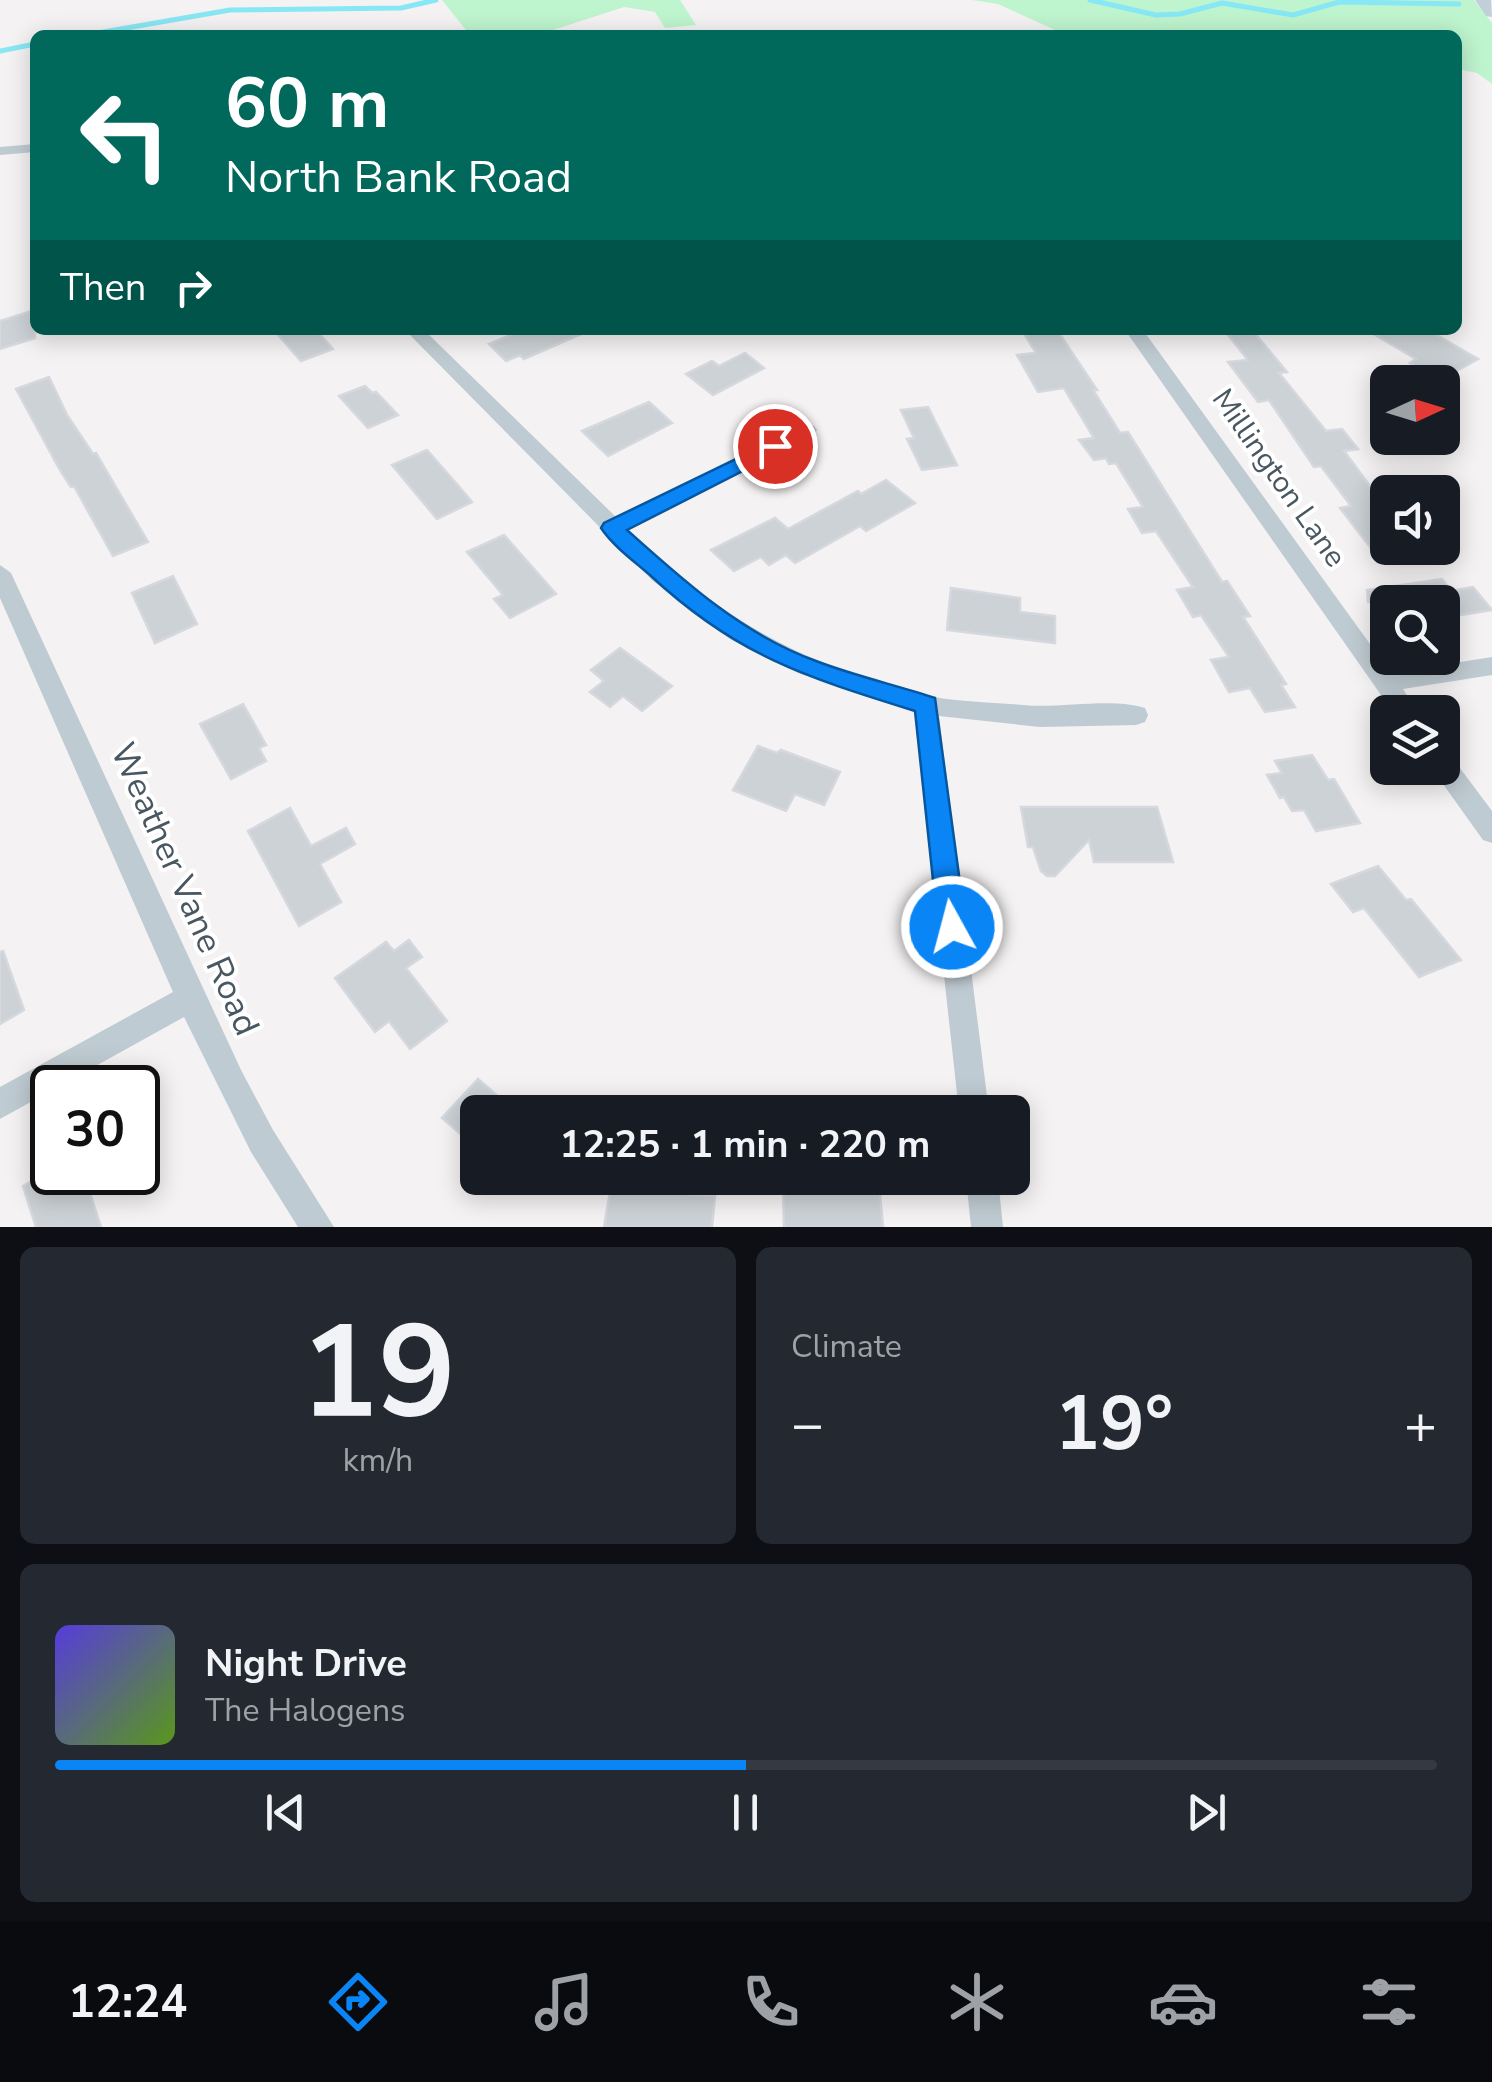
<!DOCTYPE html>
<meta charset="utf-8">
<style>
:root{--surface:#171b24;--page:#242831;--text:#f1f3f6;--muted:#9ea1a6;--line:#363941;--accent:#0a85f6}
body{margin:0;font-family:"Nunito Sans",sans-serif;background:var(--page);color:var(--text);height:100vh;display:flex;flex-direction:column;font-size:38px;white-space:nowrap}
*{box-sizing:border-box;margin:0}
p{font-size:32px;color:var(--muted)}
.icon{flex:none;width:55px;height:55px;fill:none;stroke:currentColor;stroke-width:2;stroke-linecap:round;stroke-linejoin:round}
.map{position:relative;height:1227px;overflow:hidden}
.drawer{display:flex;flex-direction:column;gap:20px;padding:20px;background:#0d0f14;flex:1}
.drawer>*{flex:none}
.top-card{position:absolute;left:30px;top:30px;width:1432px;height:305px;border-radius:15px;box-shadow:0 5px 25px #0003;background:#00695c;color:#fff;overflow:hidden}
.needle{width:65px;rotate:86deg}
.tools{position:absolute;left:1370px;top:365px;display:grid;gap:20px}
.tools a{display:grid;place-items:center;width:90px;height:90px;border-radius:15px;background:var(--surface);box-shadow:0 5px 25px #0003;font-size:50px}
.speed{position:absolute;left:30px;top:1065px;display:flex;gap:20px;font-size:50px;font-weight:700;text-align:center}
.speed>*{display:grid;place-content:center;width:130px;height:130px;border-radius:50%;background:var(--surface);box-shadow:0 5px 25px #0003;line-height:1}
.speed .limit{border:5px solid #111;border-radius:15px;background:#fff;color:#111}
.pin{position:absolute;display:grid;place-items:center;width:85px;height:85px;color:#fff;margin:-42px;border:5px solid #fff;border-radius:50%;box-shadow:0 2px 10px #0007}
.me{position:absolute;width:110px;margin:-55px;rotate:353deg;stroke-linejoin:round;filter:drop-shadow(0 0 8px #0008)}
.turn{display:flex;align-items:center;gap:35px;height:210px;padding:0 30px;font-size:45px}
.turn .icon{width:130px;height:130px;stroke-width:2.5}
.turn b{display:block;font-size:70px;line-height:85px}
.then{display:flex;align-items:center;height:95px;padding:0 30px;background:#0003;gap:20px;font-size:38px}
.big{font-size:75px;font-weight:700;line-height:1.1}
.drawer .card{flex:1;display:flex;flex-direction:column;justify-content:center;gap:15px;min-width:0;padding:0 35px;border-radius:15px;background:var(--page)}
.drawer .dial{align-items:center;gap:0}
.dial b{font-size:130px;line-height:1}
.song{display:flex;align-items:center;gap:30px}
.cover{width:120px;height:120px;border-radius:15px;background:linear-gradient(135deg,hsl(250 70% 55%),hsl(90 70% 35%))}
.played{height:10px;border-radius:5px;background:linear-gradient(90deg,var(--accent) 50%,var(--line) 50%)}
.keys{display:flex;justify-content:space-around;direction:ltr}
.heat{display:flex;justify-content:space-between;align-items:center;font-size:55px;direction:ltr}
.drawer .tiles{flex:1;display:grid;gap:20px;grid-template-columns:1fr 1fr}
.card:last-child{grid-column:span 2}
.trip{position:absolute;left:460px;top:1095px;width:570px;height:100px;border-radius:15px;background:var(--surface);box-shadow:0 5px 25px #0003;font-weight:700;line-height:100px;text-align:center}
.tabs{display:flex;height:160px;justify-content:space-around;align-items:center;background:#090b0e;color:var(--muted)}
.tabs .icon{width:70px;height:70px}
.tabs .active{color:var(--accent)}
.tabs b{font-size:45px;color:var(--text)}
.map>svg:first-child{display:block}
.green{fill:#bef4ce}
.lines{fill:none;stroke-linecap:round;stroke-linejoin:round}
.stream{stroke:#88e7f4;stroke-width:5}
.building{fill:#cdd2d6;stroke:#d5d8de;stroke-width:2.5}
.minor{fill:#bfcbd2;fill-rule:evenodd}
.secondary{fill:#c1cfda;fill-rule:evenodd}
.route{fill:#0a85f6;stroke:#0656a0;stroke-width:2.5}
.labels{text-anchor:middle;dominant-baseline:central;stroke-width:8;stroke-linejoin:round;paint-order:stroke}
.street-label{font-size:30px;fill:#485761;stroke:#fff}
.near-street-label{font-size:35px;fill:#485761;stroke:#fff}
</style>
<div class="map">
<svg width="1492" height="1227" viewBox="0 0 1492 1227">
<rect width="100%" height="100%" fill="#f4f2f2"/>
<g class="green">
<polygon points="442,0 680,0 696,25 665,28 655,12 624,7 550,31 470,35"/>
<polygon points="972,0 1474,0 1492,23 1492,84 1477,73 1458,69 1458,35 1066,35 998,4"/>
</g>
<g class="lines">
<g class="stream">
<polyline points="1090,0 1156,15 1180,14 1222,3 1293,15 1339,2 1459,4"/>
<polyline points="86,35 230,10 401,8 436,0"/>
<polyline points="0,51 35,44"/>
</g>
</g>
<g class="building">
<polygon points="35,310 35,338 0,349 0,321"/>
<polygon points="274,330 316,330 333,349 301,361"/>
<polygon points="523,330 590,330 524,359 520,355 506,361 489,344"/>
<polygon points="1022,330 1057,330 1097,390 1093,390 1120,433 1128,432 1222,582 1227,581 1250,616 1243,617 1286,684 1281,685 1295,707 1265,712 1250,688 1229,692 1211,660 1229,657 1201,615 1193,617 1177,590 1193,587 1156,531 1142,533 1128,509 1143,507 1116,463 1109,464 1106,458 1094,460 1079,440 1094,438 1064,388 1038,392 1017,355 1036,353"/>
<polygon points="1224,330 1252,330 1287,372 1279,373 1326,431 1342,429 1358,449 1344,451 1373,490 1388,488 1388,544 1370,547 1340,508 1351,506 1321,466 1314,467 1269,400 1258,402 1228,362 1248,360"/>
<polygon points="1367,330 1428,330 1478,359 1440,380 1410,363 1416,359"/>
<polygon points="745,353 764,368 713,395 686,374 712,361 719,366"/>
<polygon points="49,377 67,415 93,454 96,453 148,542 113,556 74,486 71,487 60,470 16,389"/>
<polygon points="365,386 372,393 376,392 398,415 368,428 339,396"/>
<polygon points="649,402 672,423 608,456 582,431"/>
<polygon points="928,407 957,465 922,470 907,439 914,438 901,410"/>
<polygon points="427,450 462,490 472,502 437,519 392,465"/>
<polygon points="886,480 915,503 866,531 860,526 795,563 786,555 769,565 761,557 734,571 711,550 775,518 788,529 858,491 861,494"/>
<polygon points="504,535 556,594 510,618 494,599 503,595 467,552"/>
<polygon points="173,576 197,624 155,643 132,593"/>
<polygon points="1442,579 1451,591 1473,587 1492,610 1442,618 1442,602 1368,602 1367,590"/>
<polygon points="951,588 1020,598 1020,612 1055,616 1055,643 947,630"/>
<polygon points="620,648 672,686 642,711 623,696 610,707 590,692 604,681 591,670"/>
<polygon points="243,704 266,745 259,748 266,761 231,779 200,724"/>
<polygon points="758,746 777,753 781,750 840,772 824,805 795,794 786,811 733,790"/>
<polygon points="1312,755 1328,780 1334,779 1360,823 1316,831 1304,810 1292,811 1284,797 1280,798 1267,775 1282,773 1275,761"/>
<polygon points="1021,807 1157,807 1173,862 1094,862 1089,840 1055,876 1047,876 1041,871 1033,847 1028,847"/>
<polygon points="290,808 311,846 346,828 355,844 320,864 341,902 299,926 248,831"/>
<polygon points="1378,866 1406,900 1411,899 1461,960 1419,977 1364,908 1353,912 1331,884"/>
<polygon points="409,940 422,957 406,968 447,1021 410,1049 389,1021 375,1032 335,978 386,942 394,951"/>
<polygon points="3,951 24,1010 0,1024 0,952"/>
<polygon points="478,1079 516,1112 478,1112 478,1149 442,1118"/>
<polygon points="47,1172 83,1172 101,1227 36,1227 23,1186"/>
<polygon points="616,1178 691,1178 689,1194 715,1196 712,1227 604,1227 611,1186 615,1186"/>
<polygon points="808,1178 879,1183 883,1227 784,1227 783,1183 808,1183"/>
</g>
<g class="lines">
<g class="minor">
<polygon points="35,144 35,152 0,155 0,147"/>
<path d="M405,330h19l192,187 184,-91h14l3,4 -3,4 -186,95c89,88 173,136 296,166 31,7 66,7 99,10 36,4 88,-8 122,3l3,7 -3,7 -9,3 -96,2 -101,-11 50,396h-30l-44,-401 -117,-38 -68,-34 -77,-58z"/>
<polygon points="1125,330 1143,330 1391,673 1492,657 1492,675 1403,689 1418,712 1393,712"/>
<polygon points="0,565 11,573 241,1070 273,1130 334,1227 298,1227 251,1152 184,1017 0,1119 0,1087 173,992 0,598"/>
<polygon points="1442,753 1451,756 1492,811 1492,843 1483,840 1433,770 1432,768 1442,768"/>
<polygon points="966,1178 998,1178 1003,1227 971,1227"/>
</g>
<polygon class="secondary" points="1475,0 1491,0 1492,17 1486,16"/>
</g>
<path class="route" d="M775,440l10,6 -3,5 -155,79c58,52 115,104 189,131 39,15 80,24 119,37l31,229 -4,9 -10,4 -10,-4 -4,-9 -23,-216c-109,-34 -178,-55 -264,-135 -17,-15 -37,-29 -50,-48l3,-5z"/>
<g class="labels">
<g class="street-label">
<text transform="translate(1279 478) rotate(55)">Millington Lane</text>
</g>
<g class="near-street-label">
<text transform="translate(185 889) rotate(66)">Weather Vane Road</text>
</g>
</g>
</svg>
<div class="tools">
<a><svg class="needle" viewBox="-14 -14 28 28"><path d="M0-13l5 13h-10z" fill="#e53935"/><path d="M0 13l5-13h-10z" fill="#9ea1a6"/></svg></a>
<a><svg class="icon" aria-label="sound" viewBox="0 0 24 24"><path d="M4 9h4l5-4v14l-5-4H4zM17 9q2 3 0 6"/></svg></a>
<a><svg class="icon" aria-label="search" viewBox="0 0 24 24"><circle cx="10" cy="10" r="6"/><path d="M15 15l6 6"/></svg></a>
<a><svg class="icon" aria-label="layers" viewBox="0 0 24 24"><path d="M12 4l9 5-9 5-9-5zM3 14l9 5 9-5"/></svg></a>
</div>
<div class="speed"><div class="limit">30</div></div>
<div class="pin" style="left:775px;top:446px;background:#d93025"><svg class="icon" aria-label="arrive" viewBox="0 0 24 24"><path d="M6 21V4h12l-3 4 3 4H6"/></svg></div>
<svg class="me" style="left:952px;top:927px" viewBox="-20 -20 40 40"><circle r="17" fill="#0a85f6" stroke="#fff" stroke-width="3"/><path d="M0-11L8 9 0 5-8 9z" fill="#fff"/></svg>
<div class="trip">12:25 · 1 min · 220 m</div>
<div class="top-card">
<div class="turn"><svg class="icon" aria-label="left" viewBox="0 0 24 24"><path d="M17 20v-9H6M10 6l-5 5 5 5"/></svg><div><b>60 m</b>North Bank Road</div></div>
<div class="then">Then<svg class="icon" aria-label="right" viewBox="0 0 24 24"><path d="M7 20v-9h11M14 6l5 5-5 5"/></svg></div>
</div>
</div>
<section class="drawer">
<div class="tiles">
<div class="card dial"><b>19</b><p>km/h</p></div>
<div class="card"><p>Climate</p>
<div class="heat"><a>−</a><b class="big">19°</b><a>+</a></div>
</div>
<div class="card">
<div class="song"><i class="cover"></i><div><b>Night Drive</b><p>The Halogens</p></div></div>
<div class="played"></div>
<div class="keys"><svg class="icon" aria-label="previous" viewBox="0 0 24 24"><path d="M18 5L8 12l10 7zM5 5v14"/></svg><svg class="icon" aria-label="pause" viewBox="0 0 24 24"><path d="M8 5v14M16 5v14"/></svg><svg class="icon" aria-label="next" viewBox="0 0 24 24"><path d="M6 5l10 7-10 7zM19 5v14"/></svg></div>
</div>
</div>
</section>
<nav class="tabs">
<b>12:24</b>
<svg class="icon active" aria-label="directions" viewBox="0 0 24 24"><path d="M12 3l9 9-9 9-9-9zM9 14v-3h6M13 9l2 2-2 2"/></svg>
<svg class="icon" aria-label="music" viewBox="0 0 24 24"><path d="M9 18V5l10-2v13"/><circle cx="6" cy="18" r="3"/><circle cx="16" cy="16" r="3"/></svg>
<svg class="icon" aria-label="phone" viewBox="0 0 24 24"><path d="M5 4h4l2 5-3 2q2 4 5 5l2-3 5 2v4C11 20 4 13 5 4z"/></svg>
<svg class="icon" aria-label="climate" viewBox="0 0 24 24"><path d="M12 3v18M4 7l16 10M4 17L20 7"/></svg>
<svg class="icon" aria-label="car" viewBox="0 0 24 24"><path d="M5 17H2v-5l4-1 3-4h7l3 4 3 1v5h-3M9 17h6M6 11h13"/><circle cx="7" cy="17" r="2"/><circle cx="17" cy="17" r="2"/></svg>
<svg class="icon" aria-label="filters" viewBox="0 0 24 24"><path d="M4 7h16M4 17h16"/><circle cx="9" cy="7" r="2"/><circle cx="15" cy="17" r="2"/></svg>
</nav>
